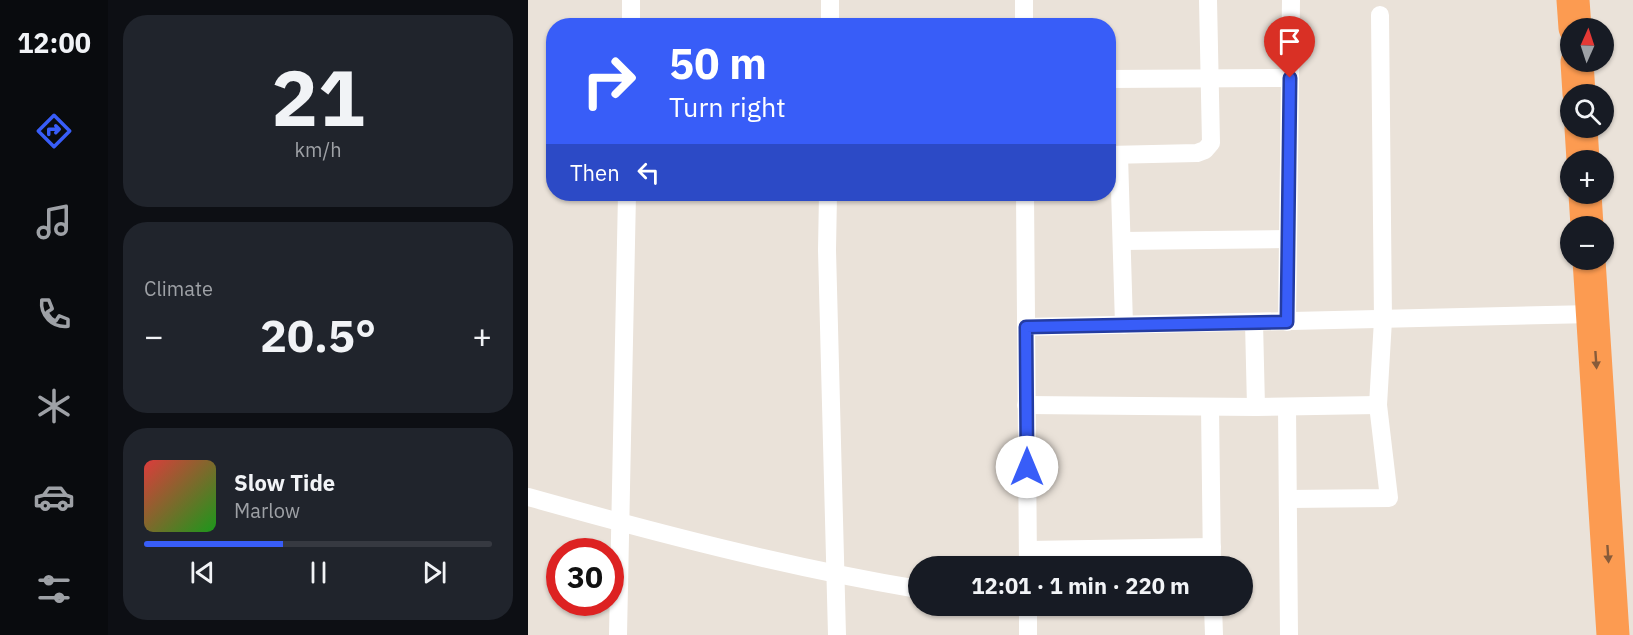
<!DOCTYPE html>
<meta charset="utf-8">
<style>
:root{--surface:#171b24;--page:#20242c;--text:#f1f3f6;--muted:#9ea1a6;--line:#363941;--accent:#385df8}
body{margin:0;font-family:"IBM Plex Sans",sans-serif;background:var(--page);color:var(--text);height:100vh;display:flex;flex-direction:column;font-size:22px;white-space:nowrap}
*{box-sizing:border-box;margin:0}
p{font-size:20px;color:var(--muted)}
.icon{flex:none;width:33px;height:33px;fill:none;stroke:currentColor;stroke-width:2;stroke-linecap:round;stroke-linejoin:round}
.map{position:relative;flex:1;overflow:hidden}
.drawer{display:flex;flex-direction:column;gap:15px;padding:15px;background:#0d0f14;width:420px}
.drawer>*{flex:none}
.guide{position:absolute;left:18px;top:18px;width:570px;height:183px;border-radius:24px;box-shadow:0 2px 4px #0004;background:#385df8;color:#fff;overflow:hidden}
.needle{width:39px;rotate:3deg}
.fabs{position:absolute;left:1032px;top:18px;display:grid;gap:12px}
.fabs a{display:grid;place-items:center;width:54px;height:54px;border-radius:50%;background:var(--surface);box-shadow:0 2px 4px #0004;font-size:30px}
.speed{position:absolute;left:18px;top:538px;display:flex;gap:12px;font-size:30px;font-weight:700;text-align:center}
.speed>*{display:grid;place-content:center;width:78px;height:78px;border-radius:50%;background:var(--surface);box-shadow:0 2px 4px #0004;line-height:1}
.speed .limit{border:9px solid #d22;background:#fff;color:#111}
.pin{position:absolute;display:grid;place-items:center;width:51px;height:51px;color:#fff;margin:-62px -26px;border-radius:50% 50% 50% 0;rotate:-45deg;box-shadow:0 0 6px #0007}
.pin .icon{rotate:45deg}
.me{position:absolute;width:66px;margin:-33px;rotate:0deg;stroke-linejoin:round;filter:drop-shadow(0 0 4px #0008)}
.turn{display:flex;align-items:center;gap:21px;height:126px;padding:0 24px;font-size:27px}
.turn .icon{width:78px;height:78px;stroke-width:2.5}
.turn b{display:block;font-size:42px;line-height:51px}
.then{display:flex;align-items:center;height:57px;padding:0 24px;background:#0003;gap:12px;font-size:22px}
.big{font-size:45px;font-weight:700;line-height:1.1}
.drawer .widget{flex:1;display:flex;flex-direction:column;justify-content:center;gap:9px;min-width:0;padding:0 21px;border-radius:24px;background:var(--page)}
.drawer .dial{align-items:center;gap:0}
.dial b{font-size:78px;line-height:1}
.song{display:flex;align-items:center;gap:18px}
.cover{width:72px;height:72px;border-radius:9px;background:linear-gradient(135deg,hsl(0 70% 55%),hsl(120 70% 35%))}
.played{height:6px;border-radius:3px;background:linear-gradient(90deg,var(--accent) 40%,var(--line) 40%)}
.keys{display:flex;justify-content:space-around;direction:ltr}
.heat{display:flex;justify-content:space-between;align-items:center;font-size:33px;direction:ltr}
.trip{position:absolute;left:380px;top:556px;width:345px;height:60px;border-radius:30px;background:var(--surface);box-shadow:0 2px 4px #0004;font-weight:700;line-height:60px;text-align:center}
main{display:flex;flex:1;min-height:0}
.tab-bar{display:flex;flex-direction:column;width:108px;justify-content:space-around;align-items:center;background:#090b0e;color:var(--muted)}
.tab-bar .icon{width:42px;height:42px}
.tab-bar .selected{color:var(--accent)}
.tab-bar b{font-size:27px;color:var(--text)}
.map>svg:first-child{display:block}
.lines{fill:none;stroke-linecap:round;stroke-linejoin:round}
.street{stroke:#fff;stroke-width:18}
.highway{stroke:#fc9b51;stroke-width:33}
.oneway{fill:#875b3a}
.route-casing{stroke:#243ca1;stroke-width:15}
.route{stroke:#385df8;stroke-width:10}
</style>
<main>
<nav class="tab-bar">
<b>12:00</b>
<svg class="icon selected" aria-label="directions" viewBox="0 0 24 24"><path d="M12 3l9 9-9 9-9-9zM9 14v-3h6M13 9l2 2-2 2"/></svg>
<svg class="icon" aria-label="music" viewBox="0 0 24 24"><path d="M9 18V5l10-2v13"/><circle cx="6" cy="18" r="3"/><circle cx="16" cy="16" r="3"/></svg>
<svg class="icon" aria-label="phone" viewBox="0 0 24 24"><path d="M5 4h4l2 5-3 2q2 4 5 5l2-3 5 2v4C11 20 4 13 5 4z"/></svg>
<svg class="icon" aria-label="climate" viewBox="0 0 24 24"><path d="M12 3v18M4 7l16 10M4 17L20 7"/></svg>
<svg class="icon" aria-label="car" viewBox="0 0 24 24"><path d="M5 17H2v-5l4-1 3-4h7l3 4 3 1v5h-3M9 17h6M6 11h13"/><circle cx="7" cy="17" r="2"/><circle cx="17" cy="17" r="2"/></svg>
<svg class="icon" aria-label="filters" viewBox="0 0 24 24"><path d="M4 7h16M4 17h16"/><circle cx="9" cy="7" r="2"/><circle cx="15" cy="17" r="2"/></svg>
</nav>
<section class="drawer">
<div class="widget dial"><b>21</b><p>km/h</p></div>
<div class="widget"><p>Climate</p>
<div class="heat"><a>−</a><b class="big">20.5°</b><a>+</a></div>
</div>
<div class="widget">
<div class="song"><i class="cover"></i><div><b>Slow Tide</b><p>Marlow</p></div></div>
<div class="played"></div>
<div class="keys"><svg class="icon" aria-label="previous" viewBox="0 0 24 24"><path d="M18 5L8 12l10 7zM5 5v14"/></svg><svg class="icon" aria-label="pause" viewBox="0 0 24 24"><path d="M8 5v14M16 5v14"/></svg><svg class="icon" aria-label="next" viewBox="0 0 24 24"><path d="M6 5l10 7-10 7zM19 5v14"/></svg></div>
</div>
</section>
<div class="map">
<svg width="1105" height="635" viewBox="0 0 1105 635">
<rect width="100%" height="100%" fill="#eae2d9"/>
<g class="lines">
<g class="street">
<polyline points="496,0 496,26"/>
<polyline points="103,26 103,0"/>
<polyline points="302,26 302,0"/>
<polyline points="580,79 762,78"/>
<polyline points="580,155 669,153 677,150 683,143 680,0"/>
<polyline points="591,155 596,325"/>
<polyline points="300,194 299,250 309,635"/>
<polyline points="497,194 500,567"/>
<polyline points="594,241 760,239"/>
<polyline points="726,322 728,407"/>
<polyline points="759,322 763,0"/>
<polyline points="498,327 1065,314"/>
<polyline points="498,405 728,407 850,405"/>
<polyline points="682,407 684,567"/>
<polyline points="759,407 761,635"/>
<path d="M0,497c129,36 258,70 390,92"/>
<polyline points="760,499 861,498 850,405 855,320 852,15"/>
<polyline points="500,550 684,547"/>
<polyline points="500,606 500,635"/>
<polyline points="685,606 686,635"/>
<polyline points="90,635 99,194"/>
</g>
<g class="highway">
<polyline points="1045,0 1047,28"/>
<polyline points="1049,62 1051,94"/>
<polyline points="1053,128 1055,160"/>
<polyline points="1057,194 1059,226"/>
<polyline points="1061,260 1085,635"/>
</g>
</g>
<defs><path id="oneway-solid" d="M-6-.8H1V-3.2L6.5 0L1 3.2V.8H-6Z" transform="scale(1.5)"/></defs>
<g class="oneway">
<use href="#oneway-solid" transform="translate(1068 360) rotate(86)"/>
<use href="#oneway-solid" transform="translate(1080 554) rotate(86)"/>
</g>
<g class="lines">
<defs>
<polyline id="route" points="499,467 498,327 759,322 762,78"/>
</defs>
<use href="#route" class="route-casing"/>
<use href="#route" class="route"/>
</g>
</svg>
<div class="fabs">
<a><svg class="needle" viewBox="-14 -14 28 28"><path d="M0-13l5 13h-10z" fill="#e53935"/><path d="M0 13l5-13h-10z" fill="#9ea1a6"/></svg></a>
<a><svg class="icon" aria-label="search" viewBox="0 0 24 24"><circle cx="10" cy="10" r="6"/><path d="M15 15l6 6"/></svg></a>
<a>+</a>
<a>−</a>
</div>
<div class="speed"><div class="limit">30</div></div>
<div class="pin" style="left:762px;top:78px;background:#d93025"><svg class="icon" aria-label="arrive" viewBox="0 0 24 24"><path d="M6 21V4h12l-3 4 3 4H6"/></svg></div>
<svg class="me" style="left:499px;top:467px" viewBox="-20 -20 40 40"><circle r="19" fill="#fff"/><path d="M0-13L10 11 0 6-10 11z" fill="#385df8"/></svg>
<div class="trip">12:01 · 1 min · 220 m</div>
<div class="guide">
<div class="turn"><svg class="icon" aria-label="right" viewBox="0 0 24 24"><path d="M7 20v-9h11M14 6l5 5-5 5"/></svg><div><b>50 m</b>Turn right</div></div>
<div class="then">Then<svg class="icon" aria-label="left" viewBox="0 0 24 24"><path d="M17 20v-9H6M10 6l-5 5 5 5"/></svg></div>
</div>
</div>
</main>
